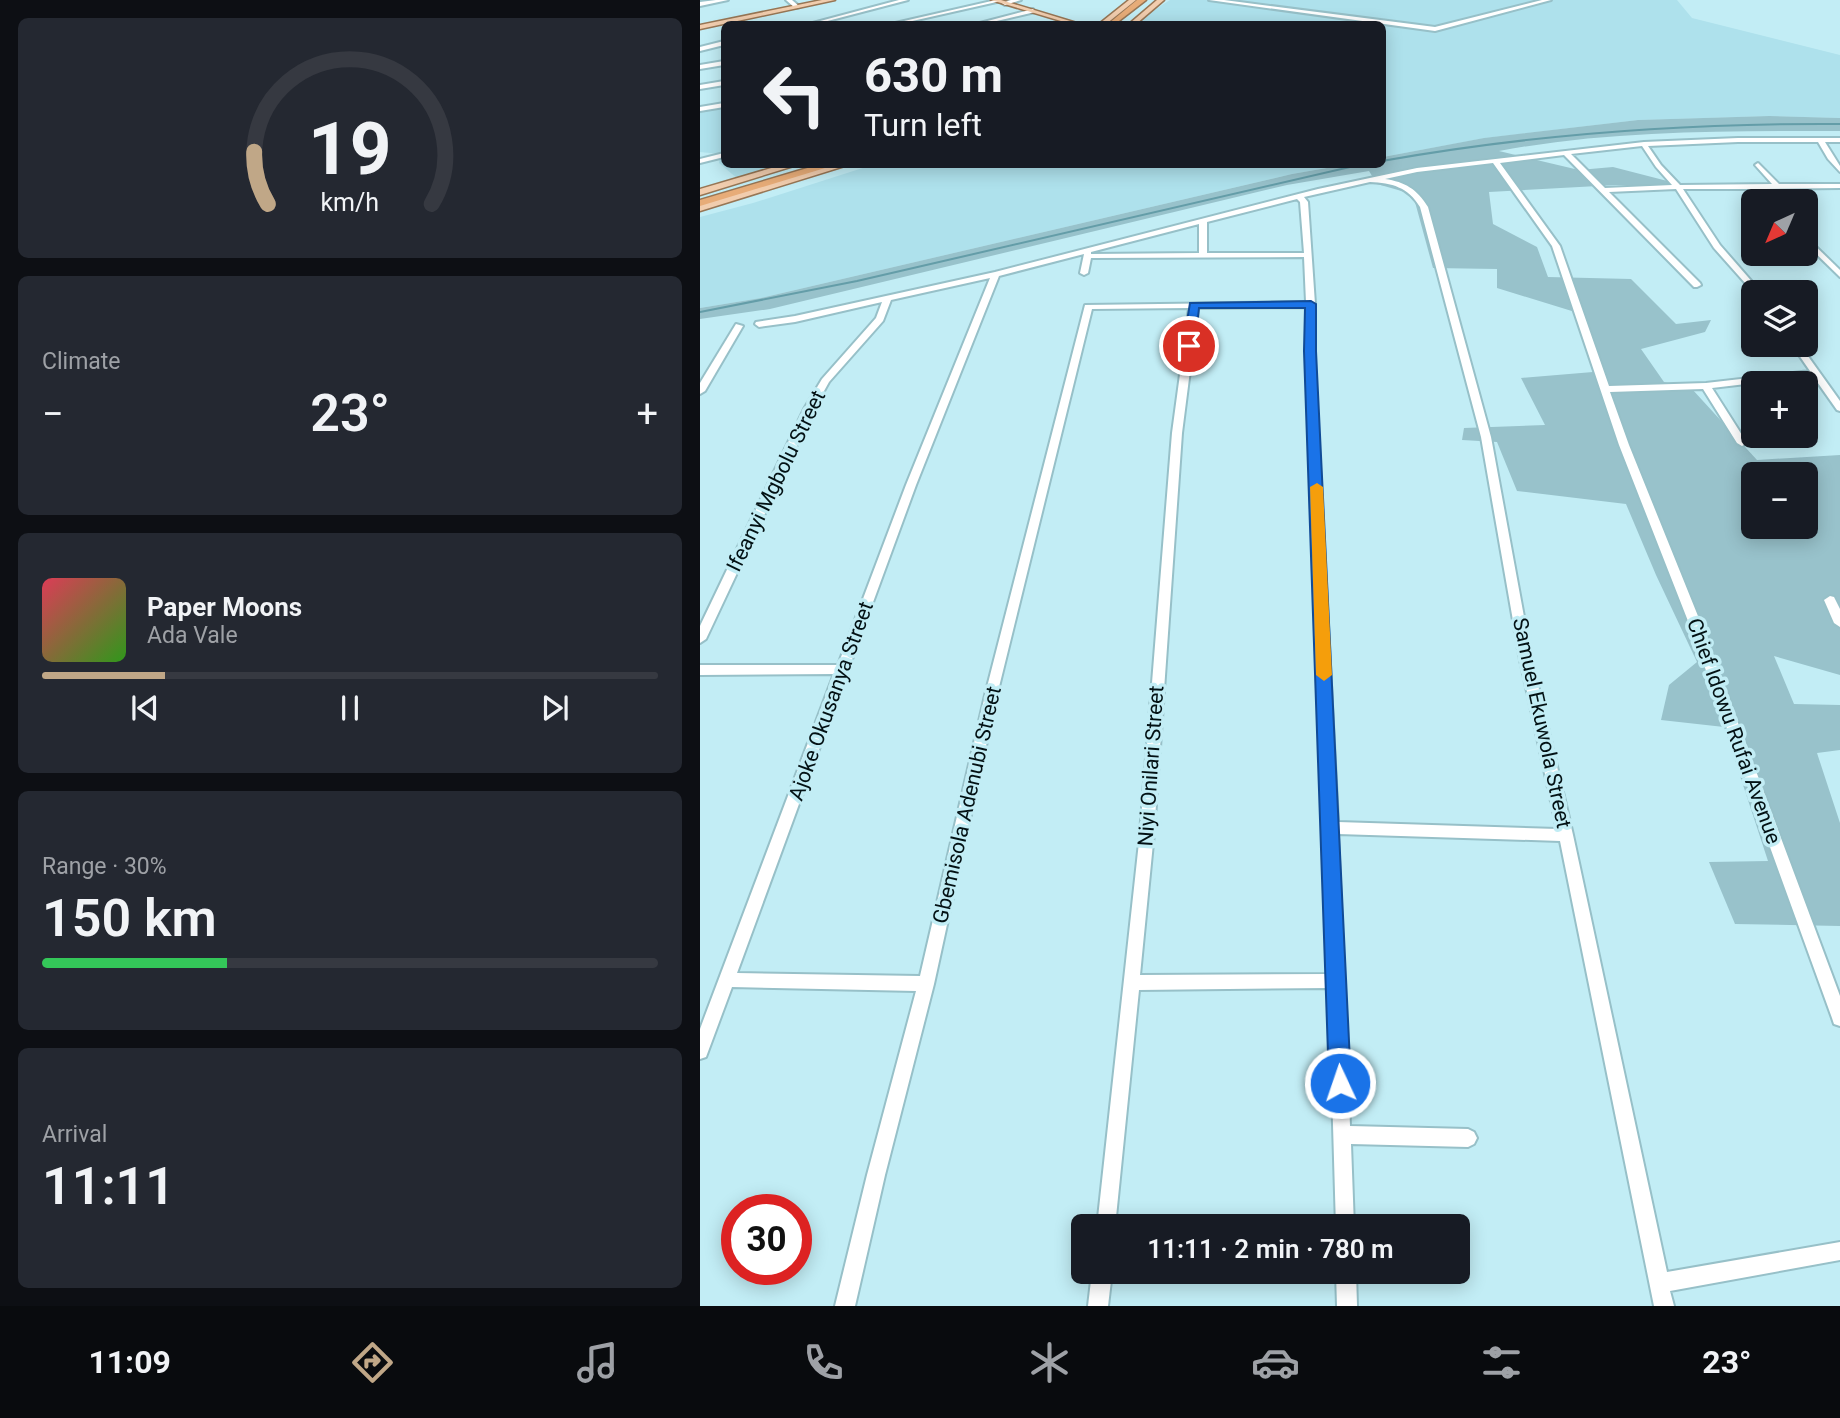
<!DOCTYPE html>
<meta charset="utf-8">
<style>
:root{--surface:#171b24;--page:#242831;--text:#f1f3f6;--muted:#9ea1a6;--line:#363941;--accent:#c0a787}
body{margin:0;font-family:Roboto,sans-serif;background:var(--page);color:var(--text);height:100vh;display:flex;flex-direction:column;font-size:26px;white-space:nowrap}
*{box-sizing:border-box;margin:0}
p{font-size:23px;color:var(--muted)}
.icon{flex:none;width:38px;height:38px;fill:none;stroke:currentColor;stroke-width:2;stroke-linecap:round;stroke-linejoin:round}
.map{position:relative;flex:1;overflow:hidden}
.sheet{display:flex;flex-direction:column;gap:18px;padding:18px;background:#0d0f14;width:700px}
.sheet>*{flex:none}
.banner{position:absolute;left:21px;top:21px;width:665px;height:147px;border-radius:10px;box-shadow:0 4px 18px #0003;background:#171b24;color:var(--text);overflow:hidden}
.needle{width:46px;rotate:224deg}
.tools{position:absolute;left:1041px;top:189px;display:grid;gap:14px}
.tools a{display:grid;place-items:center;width:77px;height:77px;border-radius:10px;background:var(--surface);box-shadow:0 4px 18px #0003;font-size:35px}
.speed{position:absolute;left:21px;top:1194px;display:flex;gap:14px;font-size:35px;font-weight:700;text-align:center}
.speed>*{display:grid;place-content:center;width:91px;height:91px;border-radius:50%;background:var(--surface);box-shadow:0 4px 18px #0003;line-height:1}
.speed .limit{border:10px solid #d22;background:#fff;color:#111}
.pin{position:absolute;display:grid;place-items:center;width:60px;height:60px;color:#fff;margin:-30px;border:4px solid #fff;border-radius:50%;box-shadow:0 2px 7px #0007}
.me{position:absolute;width:77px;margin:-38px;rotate:357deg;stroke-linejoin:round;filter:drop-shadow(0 0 5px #0008)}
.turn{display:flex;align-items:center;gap:24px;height:147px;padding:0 28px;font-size:32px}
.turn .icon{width:91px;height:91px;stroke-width:2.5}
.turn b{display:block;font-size:49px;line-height:60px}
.big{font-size:52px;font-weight:600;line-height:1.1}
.sheet .card{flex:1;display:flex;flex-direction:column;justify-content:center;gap:10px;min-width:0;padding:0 24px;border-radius:10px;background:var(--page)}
.sheet .dial{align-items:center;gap:0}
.dial svg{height:182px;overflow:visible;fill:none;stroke:var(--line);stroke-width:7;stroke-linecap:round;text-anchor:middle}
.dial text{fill:var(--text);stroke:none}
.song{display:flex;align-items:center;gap:21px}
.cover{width:84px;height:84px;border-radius:10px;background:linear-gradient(135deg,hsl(350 70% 55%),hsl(110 70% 35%))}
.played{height:7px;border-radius:4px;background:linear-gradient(90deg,var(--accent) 20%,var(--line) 20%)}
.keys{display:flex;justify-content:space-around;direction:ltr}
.heat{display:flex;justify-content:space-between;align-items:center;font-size:38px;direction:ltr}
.charge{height:10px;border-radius:5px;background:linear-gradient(90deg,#34c759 30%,var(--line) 0)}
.trip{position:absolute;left:371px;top:1214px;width:399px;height:70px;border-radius:10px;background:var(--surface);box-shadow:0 4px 18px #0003;font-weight:600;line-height:70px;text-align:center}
.tabs{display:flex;height:112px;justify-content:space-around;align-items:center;background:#090b0e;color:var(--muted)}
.tabs .icon{width:49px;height:49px}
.tabs .current{color:var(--accent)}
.tabs b{font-size:32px;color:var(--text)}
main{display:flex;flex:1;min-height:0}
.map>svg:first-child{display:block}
.built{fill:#aee1ec}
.green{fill:#98c2cb;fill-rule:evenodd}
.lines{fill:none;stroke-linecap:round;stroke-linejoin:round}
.stream{stroke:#649da8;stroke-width:2}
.minor-casing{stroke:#97c0c8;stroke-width:4}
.major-casing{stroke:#977655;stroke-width:3}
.highway-casing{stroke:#977655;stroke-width:3}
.minor{fill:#fff;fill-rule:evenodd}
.major{fill:#f1cdae;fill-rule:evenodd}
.highway{fill:#e7ac78;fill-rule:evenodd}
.route{fill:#1a73e8;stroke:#114b97;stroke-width:2}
.slow{fill:#f59e0b}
.labels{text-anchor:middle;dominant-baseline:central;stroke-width:7;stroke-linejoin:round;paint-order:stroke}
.street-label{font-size:21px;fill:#031114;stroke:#c2edf5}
</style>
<main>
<section class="sheet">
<div class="card dial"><svg viewBox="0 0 100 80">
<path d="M14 69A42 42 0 1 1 86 69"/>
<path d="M14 69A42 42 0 0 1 8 46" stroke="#c0a787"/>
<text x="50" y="56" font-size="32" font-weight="700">19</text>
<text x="50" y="72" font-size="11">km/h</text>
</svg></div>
<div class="card"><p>Climate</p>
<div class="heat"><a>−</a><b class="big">23°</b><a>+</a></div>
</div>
<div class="card">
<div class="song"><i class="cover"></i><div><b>Paper Moons</b><p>Ada Vale</p></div></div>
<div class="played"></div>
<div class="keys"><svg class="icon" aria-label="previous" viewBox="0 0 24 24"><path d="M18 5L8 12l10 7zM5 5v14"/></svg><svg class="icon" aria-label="pause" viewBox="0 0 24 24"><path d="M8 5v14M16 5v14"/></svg><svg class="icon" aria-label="next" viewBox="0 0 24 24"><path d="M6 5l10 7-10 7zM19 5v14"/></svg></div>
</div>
<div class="card"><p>Range · 30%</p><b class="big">150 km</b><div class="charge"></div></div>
<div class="card"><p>Arrival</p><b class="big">11:11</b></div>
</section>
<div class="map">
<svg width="1140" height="1306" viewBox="0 0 1140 1306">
<rect width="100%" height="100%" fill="#c2edf5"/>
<g class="built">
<polygon points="470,0 977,0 992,18 1140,55 1140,118 1069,116 938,120 785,138 683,157 682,24 432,24"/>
<polygon points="24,103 24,164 94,165 38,179 19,163 20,154 0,152 0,107"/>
<polygon points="172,165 644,165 592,174 61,298 0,308 0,217 53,203"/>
</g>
<path class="green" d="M1069,116l71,2v13c-113,0 -229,-1 -341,20l80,19 34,-3 66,17 68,3 -131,-2 -127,7 4,32 44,23 11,30 83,2 45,45 35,-4 -6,12 -64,17 23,33 28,7 65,71 83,-5v220l-66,-19 20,48 46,1v45l-23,3 23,70v103l-105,-2 -26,-62 59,-1 -44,-134 -63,-7 8,-35 28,-23 -41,-87 -30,-71 -109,-13 -20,-49 -35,-2 2,-12 81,-3 -24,-47 72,-6 -18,-60 -78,-24v-19l-64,-1 -18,-66 -10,-10 -28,-8 -8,-13 -82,14 -517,124 -70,10v-11l61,-10 531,-124 52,-9 38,-1 1,-7 101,-19 154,-18zM1054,474h52v53h-52z"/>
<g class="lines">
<g class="stream">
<path d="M682,161c152,-27 304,-38 458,-37"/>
<polyline points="0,312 157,281 663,164"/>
</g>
<defs>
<g id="minor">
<polygon points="16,0 28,0 0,6 0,2"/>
<polygon points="86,0 92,0 100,7 95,8"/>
<polygon points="199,0 208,0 116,24 109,24"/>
<polygon points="296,0 301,1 199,24 191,24"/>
<polygon points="311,0 321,0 305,5 302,3"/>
<polygon points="509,0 524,0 735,27 842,0 851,0 735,31"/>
<polygon points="333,9 335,12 284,24 276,24"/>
<polygon points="24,41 24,45 0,51 0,47"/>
<polygon points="24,61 24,65 0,69 0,65"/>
<polygon points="24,81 24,85 0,89 0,85"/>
<polygon points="24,103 24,107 0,111 0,107"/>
<path d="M1038,138h102v4h-15l15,24v6l-12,-13 -10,-17h-80l-90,4 13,19 19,20 92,-1 -17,-19 3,-2 21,21h61v4l-75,1 10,12h-7l-10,-12h-75l37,56 41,47 -7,1 -40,-45 -38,-59 -67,3 91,91 1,2 -4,2h-3l-130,-132 -64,8 60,83 49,140 97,-3 104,-12 -18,-26h8l40,56v10l-3,-1 -24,-34 -101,12 35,55 -5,3 -5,-3 -34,-54 -93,3 19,53 71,176 140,375v30l-6,-2 -2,-6 -144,-397 -69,-176 -67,-199 -59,-83 -76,9 -32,7c20,3 32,10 43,28l63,230 40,218 42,180 94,437 173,-30v18l-170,31 4,15h-20l-94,-465 -222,-7 12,292 118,3 6,3 3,6 -3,6 -6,3 -117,-3 3,83h-18l-7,-239 -190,2 -24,237h-18l43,-394 32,-400 17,-125 -97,1 -94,382 -64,293 -49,191 -30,131h-20l32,-131 49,-184 -184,-4 -26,70 -6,2v-30l134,-355 -134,1v-10h138l68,-180 84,-207 -99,22 -8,21 -54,61 -15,27 -108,230 -6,4v-17l104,-217 18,-30 54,-61 6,-16 -87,20 -36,5 -4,-3 1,-2 39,-6 200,-44 323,-83 99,-21 227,-26zM942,146l14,21 16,18 -67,3 -34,-34zM670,182c22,1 38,5 50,25l61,230 38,218 38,174 -219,-7 -24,-471 1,-47 -7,-102 -4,-5zM597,199l3,3 4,51h-97v-31zM499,224v29l-108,1v-2zM384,254l-4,19 4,2 4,-2 3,-15 213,-1 2,45 -221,3 -99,386 -66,285 -183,-3 179,-488 83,-209zM606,307v44l22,623 -188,1 14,-142 28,-400 16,-125z"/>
<polygon points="24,153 24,157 0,163 0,159"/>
<polygon points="1106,237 1140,270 1140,277 1106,244"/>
<polygon points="36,324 43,326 5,391 0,394 0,383"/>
<polygon points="1130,596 1134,597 1140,609 1140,627 1134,623 1124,600"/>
<polygon points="392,1272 412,1272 408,1306 388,1306"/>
<polygon points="636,1272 656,1272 657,1306 637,1306"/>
</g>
<g id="major">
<polygon points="122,0 135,0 0,29 0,25"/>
<polygon points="291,0 301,0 380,24 371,24"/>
<polygon points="429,0 436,0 406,24 399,24"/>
<polygon points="457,0 464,0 436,24 429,24"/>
<polygon points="85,164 100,164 0,195 0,189"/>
<polygon points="136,164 151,164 0,211 0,205"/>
</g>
<g id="highway">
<polygon points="437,0 446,0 415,24 408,24"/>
<polygon points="121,164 138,164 0,206 0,200"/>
</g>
</defs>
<use href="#minor" class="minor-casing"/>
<use href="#major" class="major-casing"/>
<use href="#highway" class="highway-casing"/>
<use href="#minor" class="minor"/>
<use href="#major" class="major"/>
<use href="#highway" class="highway"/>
</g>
<polygon class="route" points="611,301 616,304 616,351 651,1083 648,1091 640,1094 633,1091 629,1083 604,351 605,308 499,308 495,346 489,350 483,346 490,303"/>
<polygon class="slow" points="617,483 623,487 632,675 624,681 616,675 610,487"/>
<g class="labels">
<g class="street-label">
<text transform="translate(76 481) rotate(-64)">Ifeanyi Mgbolu Street</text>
<text transform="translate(131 701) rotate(-70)">Ajoke Okusanya Street</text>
<text transform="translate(842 723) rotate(78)">Samuel Ekuwola Street</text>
<text transform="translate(1034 731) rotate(70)">Chief Idowu Rufai Avenue</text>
<text transform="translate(451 766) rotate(-86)">Niyi Onilari Street</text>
<text transform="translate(267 805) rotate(-77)">Gbemisola Adenubi Street</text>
</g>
</g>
</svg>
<div class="tools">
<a><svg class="needle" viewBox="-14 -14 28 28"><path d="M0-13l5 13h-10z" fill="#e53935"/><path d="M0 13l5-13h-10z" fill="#9ea1a6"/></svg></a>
<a><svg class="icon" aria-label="layers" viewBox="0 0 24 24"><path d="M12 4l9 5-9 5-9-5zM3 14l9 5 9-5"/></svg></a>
<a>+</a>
<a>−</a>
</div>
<div class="speed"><div class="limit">30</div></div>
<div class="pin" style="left:489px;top:346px;background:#d93025"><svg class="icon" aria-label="arrive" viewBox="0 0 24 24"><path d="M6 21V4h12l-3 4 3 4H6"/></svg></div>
<svg class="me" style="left:640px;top:1083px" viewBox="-20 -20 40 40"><circle r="17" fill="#1a73e8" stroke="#fff" stroke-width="3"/><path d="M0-11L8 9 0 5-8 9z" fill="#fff"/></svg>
<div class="trip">11:11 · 2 min · 780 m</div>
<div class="banner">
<div class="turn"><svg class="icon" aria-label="left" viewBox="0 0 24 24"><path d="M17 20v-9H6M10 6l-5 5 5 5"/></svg><div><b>630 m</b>Turn left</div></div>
</div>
</div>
</main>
<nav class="tabs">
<b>11:09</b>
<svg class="icon current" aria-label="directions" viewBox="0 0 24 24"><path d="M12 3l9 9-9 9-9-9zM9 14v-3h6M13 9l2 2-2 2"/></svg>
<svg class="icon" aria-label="music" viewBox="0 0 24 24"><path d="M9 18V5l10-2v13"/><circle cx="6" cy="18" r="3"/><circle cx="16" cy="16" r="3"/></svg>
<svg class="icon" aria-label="phone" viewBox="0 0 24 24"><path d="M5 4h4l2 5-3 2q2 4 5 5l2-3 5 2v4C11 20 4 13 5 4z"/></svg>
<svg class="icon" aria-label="climate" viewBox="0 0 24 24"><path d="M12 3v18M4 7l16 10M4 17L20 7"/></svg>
<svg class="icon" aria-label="car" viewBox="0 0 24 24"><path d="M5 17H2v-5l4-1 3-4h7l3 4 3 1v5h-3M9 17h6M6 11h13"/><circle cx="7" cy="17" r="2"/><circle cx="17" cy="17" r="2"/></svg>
<svg class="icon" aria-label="filters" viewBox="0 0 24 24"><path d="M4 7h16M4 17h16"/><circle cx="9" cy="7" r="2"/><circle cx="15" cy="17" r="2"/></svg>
<b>23°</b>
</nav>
